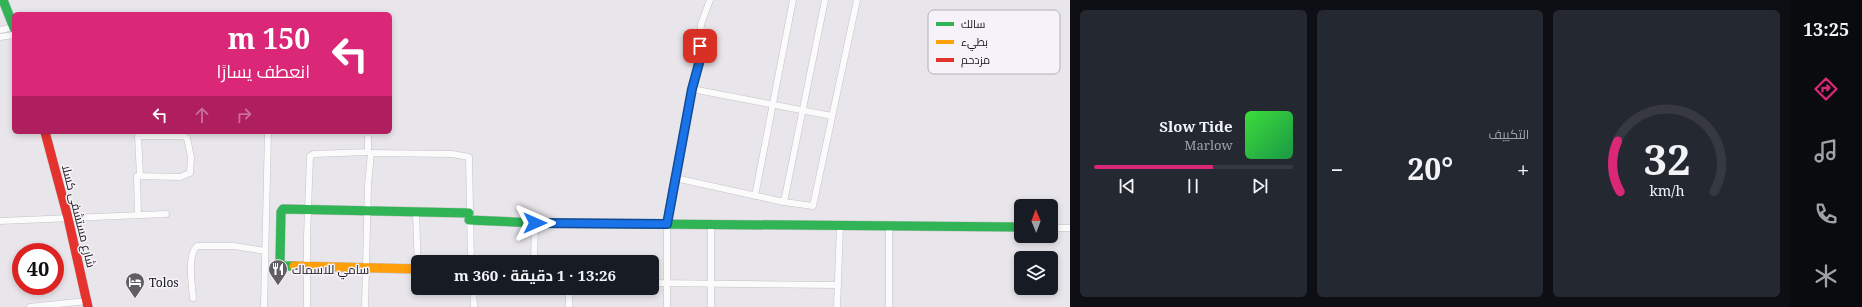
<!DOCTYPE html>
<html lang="ar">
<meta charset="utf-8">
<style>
:root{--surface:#171b24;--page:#242831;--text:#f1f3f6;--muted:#9ea1a6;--line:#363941;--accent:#db2777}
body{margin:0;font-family:"Noto Serif",Cairo,serif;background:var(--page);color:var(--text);direction:rtl;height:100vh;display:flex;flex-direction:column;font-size:15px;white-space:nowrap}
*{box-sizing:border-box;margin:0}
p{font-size:13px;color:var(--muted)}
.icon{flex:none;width:22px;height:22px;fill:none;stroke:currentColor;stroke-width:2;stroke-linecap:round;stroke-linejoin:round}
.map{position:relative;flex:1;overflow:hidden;direction:ltr}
.side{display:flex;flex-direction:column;gap:10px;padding:10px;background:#0d0f14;width:720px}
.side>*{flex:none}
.guide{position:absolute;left:12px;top:12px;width:380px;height:122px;border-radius:6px;box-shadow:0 2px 6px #0003;direction:rtl;background:#db2777;color:#fff;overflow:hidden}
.needle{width:26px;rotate:359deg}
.tools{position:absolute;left:1014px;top:199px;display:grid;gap:8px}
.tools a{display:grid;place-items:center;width:44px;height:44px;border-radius:6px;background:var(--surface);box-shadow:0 2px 6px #0003;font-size:20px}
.speed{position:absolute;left:12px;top:243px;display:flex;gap:8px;font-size:20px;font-weight:700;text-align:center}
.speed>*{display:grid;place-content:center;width:52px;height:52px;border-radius:50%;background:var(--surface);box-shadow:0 2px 6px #0003;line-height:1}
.speed .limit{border:6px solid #d22;background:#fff;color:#111}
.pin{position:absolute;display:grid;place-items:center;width:34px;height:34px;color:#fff;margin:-17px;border-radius:8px;box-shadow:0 2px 6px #0006}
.me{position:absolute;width:44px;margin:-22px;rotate:90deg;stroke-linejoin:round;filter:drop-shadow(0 0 3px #0008)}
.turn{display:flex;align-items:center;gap:14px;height:84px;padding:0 16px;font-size:18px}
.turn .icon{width:52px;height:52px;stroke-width:2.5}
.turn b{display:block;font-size:28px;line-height:34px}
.lanes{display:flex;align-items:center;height:38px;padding:0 16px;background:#0003;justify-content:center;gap:20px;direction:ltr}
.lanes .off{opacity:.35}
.big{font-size:30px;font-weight:700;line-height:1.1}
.side .card{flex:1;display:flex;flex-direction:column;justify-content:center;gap:6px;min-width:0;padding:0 14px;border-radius:6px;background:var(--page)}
.side .dial{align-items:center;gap:0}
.dial svg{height:104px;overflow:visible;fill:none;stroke:var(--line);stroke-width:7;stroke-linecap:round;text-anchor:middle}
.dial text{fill:var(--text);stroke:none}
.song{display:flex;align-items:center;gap:12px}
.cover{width:48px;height:48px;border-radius:6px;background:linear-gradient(135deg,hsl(120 70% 55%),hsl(140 70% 35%))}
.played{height:4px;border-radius:2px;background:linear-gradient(90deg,var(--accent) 60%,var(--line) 60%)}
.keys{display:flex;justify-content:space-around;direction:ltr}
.heat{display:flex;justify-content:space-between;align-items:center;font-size:22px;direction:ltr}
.side .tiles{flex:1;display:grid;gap:10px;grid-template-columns:repeat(3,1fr)}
.trip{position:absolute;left:411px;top:255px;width:248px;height:40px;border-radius:6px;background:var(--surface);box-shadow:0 2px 6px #0003;font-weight:700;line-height:40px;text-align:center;direction:rtl}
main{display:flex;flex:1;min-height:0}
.menu{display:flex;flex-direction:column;width:72px;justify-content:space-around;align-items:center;background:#090b0e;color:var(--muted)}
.menu .icon{width:28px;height:28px}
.menu .active{color:var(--accent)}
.menu b{font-size:18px;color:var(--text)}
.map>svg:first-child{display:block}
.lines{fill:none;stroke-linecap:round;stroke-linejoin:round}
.street-casing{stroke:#c4c2c5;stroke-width:7}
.fast-casing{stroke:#c4c2c5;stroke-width:10}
.slow-casing{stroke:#c4c2c5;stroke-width:10}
.jam-casing{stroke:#c4c2c5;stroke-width:10}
.street{stroke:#fcfbfc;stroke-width:6}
.fast{stroke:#30b455;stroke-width:9}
.slow{stroke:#ff9f0a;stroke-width:9}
.jam{stroke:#e5322d;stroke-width:9}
.route-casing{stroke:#114b97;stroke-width:10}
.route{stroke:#1a73e8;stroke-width:7}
.labels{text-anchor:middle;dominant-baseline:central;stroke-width:3;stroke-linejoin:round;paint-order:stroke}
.street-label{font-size:12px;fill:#161518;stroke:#f5f2f9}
.poi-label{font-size:12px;fill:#161518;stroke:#f5f2f9;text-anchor:start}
.key{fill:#f5f2f9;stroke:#b2b0b6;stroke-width:1}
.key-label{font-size:11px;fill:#161518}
</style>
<main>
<nav class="menu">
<b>13:25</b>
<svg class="icon active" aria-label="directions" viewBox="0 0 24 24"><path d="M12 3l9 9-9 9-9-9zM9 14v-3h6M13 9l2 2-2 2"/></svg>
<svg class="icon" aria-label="music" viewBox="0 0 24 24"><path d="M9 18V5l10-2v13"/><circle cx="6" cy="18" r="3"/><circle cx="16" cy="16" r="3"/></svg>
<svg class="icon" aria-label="phone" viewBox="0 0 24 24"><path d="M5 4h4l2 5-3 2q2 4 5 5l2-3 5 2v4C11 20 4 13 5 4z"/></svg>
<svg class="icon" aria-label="climate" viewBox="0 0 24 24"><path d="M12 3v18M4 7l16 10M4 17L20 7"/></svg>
</nav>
<section class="side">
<div class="tiles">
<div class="card dial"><svg viewBox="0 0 100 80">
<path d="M14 69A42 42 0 1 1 86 69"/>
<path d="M14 69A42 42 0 0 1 12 30" stroke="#db2777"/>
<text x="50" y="56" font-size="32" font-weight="700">32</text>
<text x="50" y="72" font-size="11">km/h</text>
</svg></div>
<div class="card"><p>التكييف</p>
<div class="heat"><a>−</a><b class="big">20°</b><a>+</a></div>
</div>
<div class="card">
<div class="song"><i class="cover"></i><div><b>Slow Tide</b><p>Marlow</p></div></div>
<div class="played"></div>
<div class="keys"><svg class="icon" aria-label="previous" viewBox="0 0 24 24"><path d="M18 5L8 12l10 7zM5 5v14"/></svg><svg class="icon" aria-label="pause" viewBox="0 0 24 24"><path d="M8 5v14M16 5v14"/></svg><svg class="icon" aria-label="next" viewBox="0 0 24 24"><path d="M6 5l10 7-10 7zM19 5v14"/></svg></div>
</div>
</div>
</section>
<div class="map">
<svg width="1070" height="307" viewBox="0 0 1070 307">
<rect width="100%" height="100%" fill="#e8e6ea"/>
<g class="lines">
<defs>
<g id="street">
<polyline points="0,30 14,27"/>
<polyline points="0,37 14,35"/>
<polyline points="692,89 832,116"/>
<polyline points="371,153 452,154 469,157 471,262"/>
<polyline points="137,176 180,177 190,173 191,157 187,138 183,136 138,136 140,176 137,176 138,215"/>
<polyline points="675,178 784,202 813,206 857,0"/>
<polyline points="755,196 793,0"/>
<polyline points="784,202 825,0"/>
<polyline points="416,213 418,269"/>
<polyline points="0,221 166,214"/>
<polyline points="1051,228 1070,228"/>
<polyline points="534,262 535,223"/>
<polyline points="652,283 838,285"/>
<polyline points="473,288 474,307"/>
<polyline points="569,288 569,307"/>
<path d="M193,298c-1,-14 -6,-43 4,-52h37l31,5"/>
<polyline points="30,307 87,301"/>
<polyline points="264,307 268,132"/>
<polyline points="307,307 307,237 310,156 314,154 368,152"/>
<polyline points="365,307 368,185 371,153 368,152 368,138"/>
<polyline points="667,307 667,224 669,207 692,89 701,56 700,37 701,24 710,0"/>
<polyline points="711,307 711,223"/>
<polyline points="837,307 840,225"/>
<polyline points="889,307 889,226"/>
</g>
<g id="fast">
<polyline points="3,0 14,28"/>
<polyline points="469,220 535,223 1021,227"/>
<polyline points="294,266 283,266 280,262 281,212 283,209 469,213"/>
</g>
<polyline id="slow" points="294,266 418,269"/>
<polyline id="jam" points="45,132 68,218 88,307"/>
</defs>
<use href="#street" class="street-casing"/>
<use href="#fast" class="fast-casing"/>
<use href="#slow" class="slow-casing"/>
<use href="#jam" class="jam-casing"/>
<use href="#street" class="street"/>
<use href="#fast" class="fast"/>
<use href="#slow" class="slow"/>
<use href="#jam" class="jam"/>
</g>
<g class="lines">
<defs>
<polyline id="route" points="535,223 667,224 692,89 701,56 700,46"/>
</defs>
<use href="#route" class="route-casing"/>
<use href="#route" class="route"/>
</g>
<defs>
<symbol id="restaurant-pin" viewBox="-11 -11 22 30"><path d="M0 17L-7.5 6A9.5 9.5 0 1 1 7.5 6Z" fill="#605e62" stroke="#f5f2f9"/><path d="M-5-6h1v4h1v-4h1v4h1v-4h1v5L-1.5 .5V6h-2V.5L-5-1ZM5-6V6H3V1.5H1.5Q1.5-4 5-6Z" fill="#fff"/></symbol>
<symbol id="hotel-pin" viewBox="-11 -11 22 30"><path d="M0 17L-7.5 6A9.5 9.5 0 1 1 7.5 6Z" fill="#605e62" stroke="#f5f2f9"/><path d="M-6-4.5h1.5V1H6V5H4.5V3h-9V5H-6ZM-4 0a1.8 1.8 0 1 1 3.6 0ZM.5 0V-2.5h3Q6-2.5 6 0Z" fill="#fff"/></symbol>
</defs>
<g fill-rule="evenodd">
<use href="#restaurant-pin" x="267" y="258" width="22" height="30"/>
<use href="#hotel-pin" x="124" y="271" width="22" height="30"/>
</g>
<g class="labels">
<g class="street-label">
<text transform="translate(79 216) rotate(76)">شارع مستشفى كسلا</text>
</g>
<g class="poi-label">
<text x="292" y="269">سامي للاسماك</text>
<text x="149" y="282">Tolos</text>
</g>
</g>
<rect x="928" y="10" width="132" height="64" rx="6" class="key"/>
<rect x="936" y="22" width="18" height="4" fill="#30b455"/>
<rect x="936" y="40" width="18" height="4" fill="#ff9f0a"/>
<rect x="936" y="58" width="18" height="4" fill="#e5322d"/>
<g class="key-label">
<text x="961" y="28">سالك</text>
<text x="961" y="46">بطيء</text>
<text x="961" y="64">مزدحم</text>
</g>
</svg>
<div class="tools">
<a><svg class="needle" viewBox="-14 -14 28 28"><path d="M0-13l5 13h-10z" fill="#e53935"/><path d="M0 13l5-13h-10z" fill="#9ea1a6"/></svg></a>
<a><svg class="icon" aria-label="layers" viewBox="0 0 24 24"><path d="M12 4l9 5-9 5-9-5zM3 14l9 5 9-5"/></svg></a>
</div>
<div class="speed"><div class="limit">40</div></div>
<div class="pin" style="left:700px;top:46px;background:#d93025"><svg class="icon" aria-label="arrive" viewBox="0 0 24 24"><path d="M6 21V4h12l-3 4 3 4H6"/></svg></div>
<svg class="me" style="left:535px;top:223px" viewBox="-20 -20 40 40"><path d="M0-17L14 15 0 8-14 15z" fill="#1a73e8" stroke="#fff" stroke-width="4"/></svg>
<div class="trip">13:26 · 1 دقيقة · 360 m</div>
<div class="guide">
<div class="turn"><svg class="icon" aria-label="left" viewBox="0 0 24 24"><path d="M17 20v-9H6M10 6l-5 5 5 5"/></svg><div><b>150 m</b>انعطف يسارًا</div></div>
<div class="lanes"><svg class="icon" aria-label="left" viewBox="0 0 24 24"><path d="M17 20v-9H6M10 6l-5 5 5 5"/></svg><svg class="icon off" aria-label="ahead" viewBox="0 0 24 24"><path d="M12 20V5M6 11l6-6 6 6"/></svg><svg class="icon off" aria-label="right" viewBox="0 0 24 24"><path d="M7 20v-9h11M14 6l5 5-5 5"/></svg></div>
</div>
</div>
</main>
